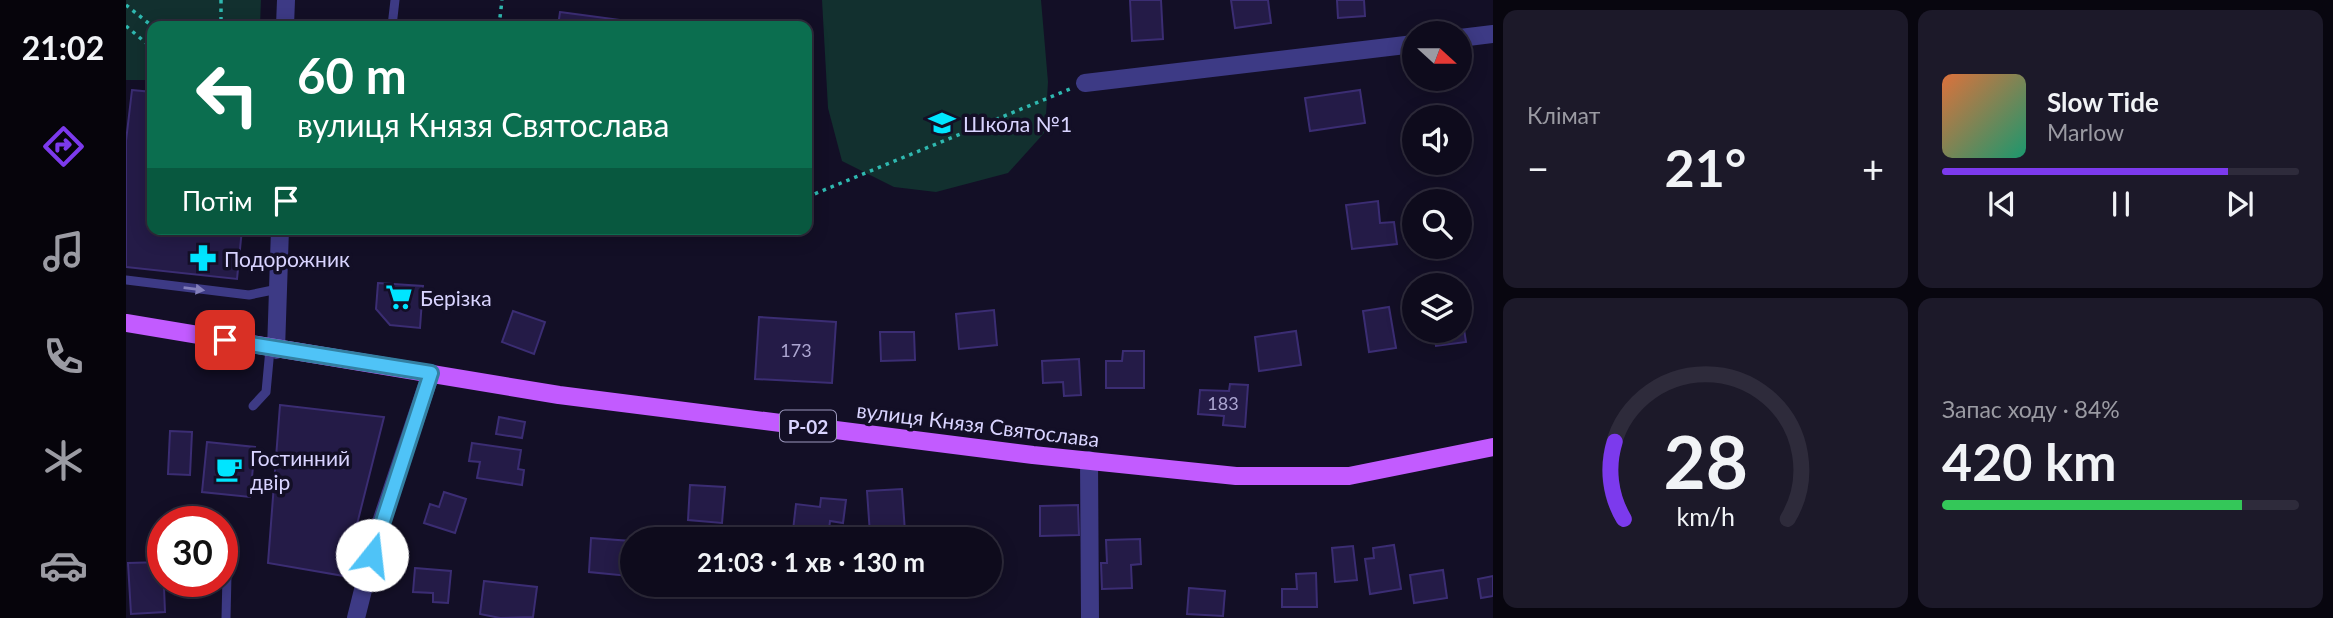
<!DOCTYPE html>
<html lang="uk">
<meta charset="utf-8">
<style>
:root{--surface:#0e0b1c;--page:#1c1929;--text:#f1f3f6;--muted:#9b9ba3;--line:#2e2b3b;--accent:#7c3aed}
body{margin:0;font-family:Lato,sans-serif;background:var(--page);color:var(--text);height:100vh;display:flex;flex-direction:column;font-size:26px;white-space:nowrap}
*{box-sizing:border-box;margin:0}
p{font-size:23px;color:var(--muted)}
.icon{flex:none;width:38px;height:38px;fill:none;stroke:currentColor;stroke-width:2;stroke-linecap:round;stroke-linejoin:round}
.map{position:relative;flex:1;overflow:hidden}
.sheet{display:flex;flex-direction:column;gap:10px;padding:10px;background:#08060f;width:840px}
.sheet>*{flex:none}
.banner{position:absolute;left:21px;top:21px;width:665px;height:214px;border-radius:14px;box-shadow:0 4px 18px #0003,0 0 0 2px var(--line);background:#0b6e4f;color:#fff;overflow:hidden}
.needle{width:46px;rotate:111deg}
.controls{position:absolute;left:1276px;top:21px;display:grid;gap:14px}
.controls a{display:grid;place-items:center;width:70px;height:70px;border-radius:50%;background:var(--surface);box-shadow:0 4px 18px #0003,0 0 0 2px var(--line);font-size:35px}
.speed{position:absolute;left:21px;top:506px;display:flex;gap:14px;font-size:35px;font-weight:700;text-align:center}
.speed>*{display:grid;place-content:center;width:91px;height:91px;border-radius:50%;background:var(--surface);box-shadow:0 4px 18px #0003,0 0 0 2px var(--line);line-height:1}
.speed .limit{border:10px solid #d22;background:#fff;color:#111}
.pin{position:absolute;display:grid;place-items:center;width:60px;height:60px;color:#fff;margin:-30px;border-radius:14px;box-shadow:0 4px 10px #0006}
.me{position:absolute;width:77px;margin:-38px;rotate:16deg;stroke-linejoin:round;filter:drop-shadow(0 0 5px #0008)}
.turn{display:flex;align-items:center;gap:24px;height:147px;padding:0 35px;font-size:32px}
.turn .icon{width:91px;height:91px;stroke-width:2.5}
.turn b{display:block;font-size:49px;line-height:60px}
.then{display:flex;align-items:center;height:66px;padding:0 35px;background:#0003;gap:14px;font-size:26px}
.big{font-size:52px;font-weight:700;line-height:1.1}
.sheet .widget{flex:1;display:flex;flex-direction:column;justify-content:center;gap:10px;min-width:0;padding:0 24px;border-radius:14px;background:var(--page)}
.sheet .dial{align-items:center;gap:0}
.dial svg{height:182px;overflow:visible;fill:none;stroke:var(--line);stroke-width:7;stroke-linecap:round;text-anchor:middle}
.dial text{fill:var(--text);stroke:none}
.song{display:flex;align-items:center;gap:21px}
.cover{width:84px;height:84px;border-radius:10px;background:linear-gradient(135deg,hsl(20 70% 55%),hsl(160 70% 35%))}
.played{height:7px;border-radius:4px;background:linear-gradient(90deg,var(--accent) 80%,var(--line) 80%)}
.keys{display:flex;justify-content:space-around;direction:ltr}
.heat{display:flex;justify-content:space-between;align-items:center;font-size:38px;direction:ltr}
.charge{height:10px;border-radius:5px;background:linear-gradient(90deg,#34c759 84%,var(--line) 0)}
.sheet .tiles{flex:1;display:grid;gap:10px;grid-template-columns:repeat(2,1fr)}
.trip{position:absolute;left:494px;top:527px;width:382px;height:70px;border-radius:35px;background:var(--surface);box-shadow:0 4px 18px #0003,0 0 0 2px var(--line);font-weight:700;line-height:70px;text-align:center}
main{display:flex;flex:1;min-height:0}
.dock{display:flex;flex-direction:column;width:126px;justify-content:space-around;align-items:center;background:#06040b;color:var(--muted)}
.dock .icon{width:49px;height:49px}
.dock .on{color:var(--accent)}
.dock b{font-size:32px;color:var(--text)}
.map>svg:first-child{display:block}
.green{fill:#12302f}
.building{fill:#241b47;stroke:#3b2d73;stroke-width:2}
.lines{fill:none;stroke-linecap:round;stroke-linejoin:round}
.path{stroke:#2fb8b0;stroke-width:3.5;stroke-dasharray:3.5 5;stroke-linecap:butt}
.service{stroke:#3d3a85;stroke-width:9}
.minor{stroke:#3d3a85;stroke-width:18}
.primary{stroke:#c25bff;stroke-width:18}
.oneway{fill:#837fbc}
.route-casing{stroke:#337fa1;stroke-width:18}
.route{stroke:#4fc3f7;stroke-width:12}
.labels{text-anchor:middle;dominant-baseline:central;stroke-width:7;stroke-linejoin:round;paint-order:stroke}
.number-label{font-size:18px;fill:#aca6d1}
.shield{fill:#130f26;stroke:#9e99be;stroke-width:2}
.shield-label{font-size:19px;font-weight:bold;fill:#d9d4ff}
.poi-label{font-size:21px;fill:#d9d4ff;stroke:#130f26;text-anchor:start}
.street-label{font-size:21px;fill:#d9d4ff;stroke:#130f26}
</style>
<main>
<nav class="dock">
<b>21:02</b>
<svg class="icon on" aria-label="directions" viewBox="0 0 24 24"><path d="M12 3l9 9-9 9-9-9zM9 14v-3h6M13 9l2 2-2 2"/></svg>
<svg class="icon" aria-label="music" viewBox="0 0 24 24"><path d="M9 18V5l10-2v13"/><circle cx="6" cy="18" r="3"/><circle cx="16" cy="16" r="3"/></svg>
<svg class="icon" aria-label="phone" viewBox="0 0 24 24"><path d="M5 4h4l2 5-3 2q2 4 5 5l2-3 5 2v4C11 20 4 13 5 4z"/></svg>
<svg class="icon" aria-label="climate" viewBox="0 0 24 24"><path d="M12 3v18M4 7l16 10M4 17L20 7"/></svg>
<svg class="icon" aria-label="car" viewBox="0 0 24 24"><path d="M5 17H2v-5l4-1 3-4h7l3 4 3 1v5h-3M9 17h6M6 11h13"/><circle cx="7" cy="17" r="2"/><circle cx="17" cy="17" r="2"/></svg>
</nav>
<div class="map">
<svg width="1367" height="618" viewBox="0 0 1367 618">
<rect width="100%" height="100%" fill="#130f26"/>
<g class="green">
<polygon points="0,0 135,0 134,26 26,26 26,80 0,80"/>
<polygon points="696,0 915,0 922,82 919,132 882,173 810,192 768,187 716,161 702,108"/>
</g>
<g class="building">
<polygon points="1004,0 1035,0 1037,39 1006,41"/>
<polygon points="1105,0 1142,0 1145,23 1109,28"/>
<polygon points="1211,0 1238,0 1239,16 1212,18"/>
<polygon points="434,12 539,26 432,26"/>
<polygon points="6,90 26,92 26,229 116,229 111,279 0,267 0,141"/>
<polygon points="1234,90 1239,123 1184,131 1179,98"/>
<polygon points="1252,201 1254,223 1268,222 1271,244 1226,249 1220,205"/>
<polygon points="252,283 297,286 294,328 264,325 250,309"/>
<polygon points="1263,307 1270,348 1243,352 1237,311"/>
<polygon points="868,310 871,345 833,349 830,314"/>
<polygon points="387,311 419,322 408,354 376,342"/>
<polygon points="633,317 710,322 706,383 629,379"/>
<polygon points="1334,323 1337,323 1340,342 1310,346 1308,331 1334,331"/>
<polygon points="1170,331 1175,365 1133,371 1129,337"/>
<polygon points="754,332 788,332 789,360 755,361"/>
<polygon points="997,351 1018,351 1018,388 980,388 980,361 996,361"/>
<polygon points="953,359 955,395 938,396 937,382 917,383 916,361"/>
<polygon points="1104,384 1122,385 1119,427 1097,425 1098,416 1072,414 1074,390 1103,391"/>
<polygon points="154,405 258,417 218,576 142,563"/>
<polygon points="373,417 399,422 396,438 370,434"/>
<polygon points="44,431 66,432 64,475 42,474"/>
<polygon points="81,442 129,447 124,497 76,492"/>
<polygon points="346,443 395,450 392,469 398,470 396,485 351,478 354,462 343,461"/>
<polygon points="564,485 599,487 596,523 562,520"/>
<polygon points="776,489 779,532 744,534 741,491"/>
<polygon points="318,492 340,499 329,533 298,523 304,504 313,507"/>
<polygon points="695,498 720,500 717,523 704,521 702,539 666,539 670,504 694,507"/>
<polygon points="952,505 953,535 914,536 914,506"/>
<polygon points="105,533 106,566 96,566 96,534"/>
<polygon points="465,538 505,541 503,576 463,572"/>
<polygon points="1014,539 1015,564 1005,565 1006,588 976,589 975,563 981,563 980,540"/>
<polygon points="1268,545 1275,589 1244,594 1239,559 1248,558 1247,548"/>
<polygon points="1227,546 1231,580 1209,582 1206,548"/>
<polygon points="37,562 39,612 5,614 2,563"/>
<polygon points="289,568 325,571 322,603 307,602 307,593 287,592"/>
<polygon points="1317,570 1321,598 1288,603 1284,575"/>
<polygon points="1190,573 1191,607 1156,607 1156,589 1171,589 1170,574"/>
<polygon points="1367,576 1367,596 1355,598 1352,579"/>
<polygon points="358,581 411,587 407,617 374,618 354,614"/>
<polygon points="1063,588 1099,591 1097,616 1061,614"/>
</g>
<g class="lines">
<g class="path">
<polyline points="95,0 95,26"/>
<polyline points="0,5 26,26"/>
<polyline points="0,26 26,48"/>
<polyline points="373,26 376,0"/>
<polyline points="681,197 944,89"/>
<polyline points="572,229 616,235 627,229"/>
</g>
<g class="service">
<polyline points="266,26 269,0"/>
<polyline points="0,280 123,295 152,289"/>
<polyline points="127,406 140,392 144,349"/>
<polyline points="100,618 101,575"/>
</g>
<g class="minor">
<polyline points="159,26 160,0"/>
<polyline points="1334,38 1367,34"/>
<polyline points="959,83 1288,44"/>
<polyline points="150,350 154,229"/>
<polyline points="963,460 964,618"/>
<polyline points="230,618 251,534 305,373"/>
</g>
<polyline class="primary" points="0,323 433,395 907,455 1110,476 1223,476 1367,447"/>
</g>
<defs><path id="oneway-solid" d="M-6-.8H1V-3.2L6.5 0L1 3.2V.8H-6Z" transform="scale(1.75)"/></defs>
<use class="oneway" href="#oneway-solid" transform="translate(68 289) rotate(7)"/>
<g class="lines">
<defs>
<polyline id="route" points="99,340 305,373 246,555"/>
</defs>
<use href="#route" class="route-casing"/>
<use href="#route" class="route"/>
</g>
<defs>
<symbol id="school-bare" viewBox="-9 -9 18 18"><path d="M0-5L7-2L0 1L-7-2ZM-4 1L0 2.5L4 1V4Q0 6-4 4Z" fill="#00e5ff" stroke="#130f26" stroke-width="2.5" paint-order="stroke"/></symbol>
<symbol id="pharmacy-bare" viewBox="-9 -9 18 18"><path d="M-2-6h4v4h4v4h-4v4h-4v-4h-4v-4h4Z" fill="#00e5ff" stroke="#130f26" stroke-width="2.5" paint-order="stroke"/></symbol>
<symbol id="supermarket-bare" viewBox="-9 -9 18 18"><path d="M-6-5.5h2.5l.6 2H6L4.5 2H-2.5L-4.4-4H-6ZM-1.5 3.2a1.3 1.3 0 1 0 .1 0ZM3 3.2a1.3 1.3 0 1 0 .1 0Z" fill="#00e5ff" stroke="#130f26" stroke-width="2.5" paint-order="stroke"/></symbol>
<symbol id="cafe-bare" viewBox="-9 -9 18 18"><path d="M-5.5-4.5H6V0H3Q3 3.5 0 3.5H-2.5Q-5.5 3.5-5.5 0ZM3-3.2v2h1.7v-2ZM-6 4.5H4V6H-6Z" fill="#00e5ff" stroke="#130f26" stroke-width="2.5" paint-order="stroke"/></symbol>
</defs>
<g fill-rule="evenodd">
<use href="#school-bare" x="797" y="104" width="38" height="38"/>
<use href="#pharmacy-bare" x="58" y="239" width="38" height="38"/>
<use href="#supermarket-bare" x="254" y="278" width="38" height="38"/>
<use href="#cafe-bare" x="84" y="450" width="38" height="38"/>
</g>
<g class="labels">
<g class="number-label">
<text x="670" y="350">173</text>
<text x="1097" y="403">183</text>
</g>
<rect class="shield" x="654" y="410.5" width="56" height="31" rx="5"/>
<g class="shield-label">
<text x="682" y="426">Р-02</text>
</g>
<g class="poi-label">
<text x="837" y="123">Школа №1</text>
<text x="98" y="258">Подорожник</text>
<text x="294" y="297">Берізка</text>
<text x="124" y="457">Гостинний<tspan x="124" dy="24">двір</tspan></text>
</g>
<g class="street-label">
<text transform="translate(852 424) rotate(7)">вулиця Князя Святослава</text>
</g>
</g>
</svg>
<div class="controls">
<a><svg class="needle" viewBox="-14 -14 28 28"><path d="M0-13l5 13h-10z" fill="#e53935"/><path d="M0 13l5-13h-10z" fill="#9b9ba3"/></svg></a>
<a><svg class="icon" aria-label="sound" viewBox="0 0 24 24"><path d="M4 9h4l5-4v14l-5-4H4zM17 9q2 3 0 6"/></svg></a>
<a><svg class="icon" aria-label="search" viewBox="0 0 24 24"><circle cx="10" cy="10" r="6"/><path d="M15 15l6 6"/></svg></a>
<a><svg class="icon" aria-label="layers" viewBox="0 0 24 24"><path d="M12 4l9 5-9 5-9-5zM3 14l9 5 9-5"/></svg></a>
</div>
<div class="speed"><div class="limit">30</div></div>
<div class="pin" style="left:99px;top:340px;background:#d93025"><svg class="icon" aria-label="arrive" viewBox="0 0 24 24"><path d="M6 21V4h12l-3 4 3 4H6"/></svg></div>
<svg class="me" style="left:246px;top:555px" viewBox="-20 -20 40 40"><circle r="19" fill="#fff"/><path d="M0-13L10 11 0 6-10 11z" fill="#4fc3f7"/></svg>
<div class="trip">21:03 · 1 хв · 130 m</div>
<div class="banner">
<div class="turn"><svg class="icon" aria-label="left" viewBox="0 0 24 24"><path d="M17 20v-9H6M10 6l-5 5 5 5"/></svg><div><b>60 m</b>вулиця Князя Святослава</div></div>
<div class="then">Потім<svg class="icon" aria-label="arrive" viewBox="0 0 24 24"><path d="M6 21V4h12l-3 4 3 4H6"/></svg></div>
</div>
</div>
<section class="sheet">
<div class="tiles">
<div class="widget"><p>Клімат</p>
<div class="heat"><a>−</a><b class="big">21°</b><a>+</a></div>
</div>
<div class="widget">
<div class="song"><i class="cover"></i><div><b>Slow Tide</b><p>Marlow</p></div></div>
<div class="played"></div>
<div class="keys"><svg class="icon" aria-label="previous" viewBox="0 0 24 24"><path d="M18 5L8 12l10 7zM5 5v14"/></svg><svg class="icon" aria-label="pause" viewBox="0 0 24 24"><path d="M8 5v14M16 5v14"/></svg><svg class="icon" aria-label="next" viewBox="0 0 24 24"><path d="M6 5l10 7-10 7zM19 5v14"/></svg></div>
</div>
<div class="widget dial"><svg viewBox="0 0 100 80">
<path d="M14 69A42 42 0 1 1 86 69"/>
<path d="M14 69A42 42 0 0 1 10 35" stroke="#7c3aed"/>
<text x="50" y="56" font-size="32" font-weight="700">28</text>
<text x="50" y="72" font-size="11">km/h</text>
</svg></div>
<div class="widget"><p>Запас ходу · 84%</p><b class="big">420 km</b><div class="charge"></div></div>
</div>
</section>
</main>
